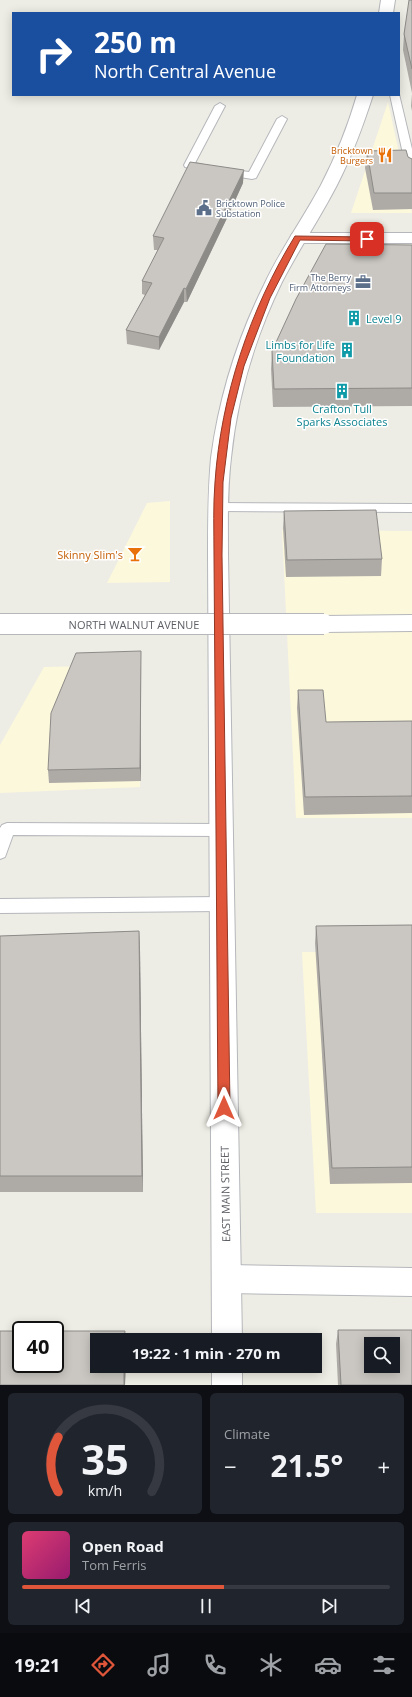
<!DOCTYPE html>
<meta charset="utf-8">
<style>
:root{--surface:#171b24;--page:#20242c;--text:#f1f3f6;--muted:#9ea1a6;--line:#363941;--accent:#e0563a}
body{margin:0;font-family:"Open Sans",sans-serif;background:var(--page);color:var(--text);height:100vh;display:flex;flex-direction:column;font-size:15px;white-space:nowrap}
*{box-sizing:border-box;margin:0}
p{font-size:13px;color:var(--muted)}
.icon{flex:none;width:22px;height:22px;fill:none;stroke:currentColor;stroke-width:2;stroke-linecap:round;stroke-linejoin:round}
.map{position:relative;height:1385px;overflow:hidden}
.panel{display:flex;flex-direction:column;gap:8px;padding:8px;background:#0d0f14;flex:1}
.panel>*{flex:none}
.hud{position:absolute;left:12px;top:12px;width:388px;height:84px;border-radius:0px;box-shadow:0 2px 10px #0003;background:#1a4fa0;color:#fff;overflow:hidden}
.fabs{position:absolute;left:364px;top:1337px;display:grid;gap:8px}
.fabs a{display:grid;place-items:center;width:36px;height:36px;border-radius:0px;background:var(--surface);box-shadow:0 2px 10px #0003;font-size:20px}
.speed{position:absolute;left:12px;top:1321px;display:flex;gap:8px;font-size:20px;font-weight:700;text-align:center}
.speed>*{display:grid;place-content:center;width:52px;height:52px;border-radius:50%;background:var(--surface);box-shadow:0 2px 10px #0003;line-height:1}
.speed .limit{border:2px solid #111;border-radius:6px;background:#fff;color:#111}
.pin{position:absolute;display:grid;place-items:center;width:34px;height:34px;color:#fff;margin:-17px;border-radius:8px;box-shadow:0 2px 6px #0006}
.me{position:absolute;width:44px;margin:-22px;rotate:0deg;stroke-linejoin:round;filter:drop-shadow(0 0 3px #0008)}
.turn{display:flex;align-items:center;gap:14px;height:84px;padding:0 16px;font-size:18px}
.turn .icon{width:52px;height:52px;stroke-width:2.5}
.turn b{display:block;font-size:28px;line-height:34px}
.big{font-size:30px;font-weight:700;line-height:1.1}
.panel .widget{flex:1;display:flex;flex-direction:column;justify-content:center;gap:6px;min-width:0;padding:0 14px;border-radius:6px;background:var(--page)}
.panel .dial{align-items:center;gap:0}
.dial svg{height:104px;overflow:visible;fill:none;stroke:var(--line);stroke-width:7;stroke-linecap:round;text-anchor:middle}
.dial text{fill:var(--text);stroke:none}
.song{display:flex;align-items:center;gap:12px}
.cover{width:48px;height:48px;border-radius:6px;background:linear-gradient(135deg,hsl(340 70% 55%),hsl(320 70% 35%))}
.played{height:4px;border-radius:2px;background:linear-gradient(90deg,var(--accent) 55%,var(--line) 55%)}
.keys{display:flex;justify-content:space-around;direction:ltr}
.heat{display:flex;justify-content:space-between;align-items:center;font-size:22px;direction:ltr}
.panel .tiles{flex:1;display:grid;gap:8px;grid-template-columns:1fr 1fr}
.widget:last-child{grid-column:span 2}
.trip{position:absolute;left:90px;top:1333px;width:232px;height:40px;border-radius:0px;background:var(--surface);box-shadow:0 2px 10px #0003;font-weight:700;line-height:40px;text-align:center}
.menu{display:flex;height:64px;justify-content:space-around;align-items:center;background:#090b0e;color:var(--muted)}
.menu .icon{width:28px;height:28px}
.menu .on{color:var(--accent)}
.menu b{font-size:18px;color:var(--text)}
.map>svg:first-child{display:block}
.commercial{fill:#fcf8dc}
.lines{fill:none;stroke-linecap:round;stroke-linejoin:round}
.service-casing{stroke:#b5b7bb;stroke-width:2}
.minor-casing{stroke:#b5b7bb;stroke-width:2}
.tertiary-casing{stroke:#b5b7bb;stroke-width:2}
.service{fill:#fff;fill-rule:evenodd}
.minor{fill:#fff;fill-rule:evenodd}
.tertiary{fill:#fff;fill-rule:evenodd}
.tertiary-bridge-casing{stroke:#b5b7bb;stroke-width:22;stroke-linecap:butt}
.tertiary-bridge{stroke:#fff;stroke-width:20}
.wall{fill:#aeaba7}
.shaded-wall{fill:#8d8b88}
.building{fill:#cac7c2;stroke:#8d8b88;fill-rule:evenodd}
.route{fill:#e0563a;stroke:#923826}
.labels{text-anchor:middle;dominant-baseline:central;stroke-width:3;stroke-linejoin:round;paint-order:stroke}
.far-food-label{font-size:9px;fill:#c56008;stroke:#fff;text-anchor:end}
.far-service-label{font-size:9px;fill:#4e5e75;stroke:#fff;text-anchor:start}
.culture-label{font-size:11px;fill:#0d838f;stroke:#fff;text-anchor:start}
.food-label{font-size:11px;fill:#c56008;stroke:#fff;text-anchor:end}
.street-label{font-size:11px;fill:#5d5f65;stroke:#fff}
</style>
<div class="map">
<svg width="412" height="1385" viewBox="0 0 412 1385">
<rect width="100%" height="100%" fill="#eeede5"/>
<g class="commercial">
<polygon points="388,102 412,213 351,213"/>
<polygon points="170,501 170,582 107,583 147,503"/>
<polygon points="282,530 412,531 412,818 296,818"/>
<polygon points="141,665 140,787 0,793 0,745 44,667"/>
<polygon points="302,952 412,952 412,1213 316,1213"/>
</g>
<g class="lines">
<defs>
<g id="service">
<polygon points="399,94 412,149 412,175 407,172 390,95"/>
<polygon points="220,103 225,106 195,163 208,166 209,168 204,171 185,167 184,165 215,106"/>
<polygon points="282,116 287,119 256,178 252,179 222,174 221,172 226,169 249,172 277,119"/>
<polygon points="219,503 412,504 412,512 219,511 215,510 213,507 215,504"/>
<polygon points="7,823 221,824 226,826 229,830 226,834 221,836 13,835 5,857 0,859 0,828 2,825"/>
<polygon points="222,897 227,899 230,904 227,909 222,911 0,913 0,899"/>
</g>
<g id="minor">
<polygon points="298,233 412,233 412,243 298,243 292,242 290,238 292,234"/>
<polygon points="227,1265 412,1268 412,1296 227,1293 217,1289 213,1279 217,1269"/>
</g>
<g id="tertiary">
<polygon points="381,0 395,0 393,13 379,13"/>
<path d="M357,95h16c-10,31 -21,61 -36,90 -17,33 -38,64 -55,97 -27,55 -45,116 -51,176 -4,32 -3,65 -3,97l14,785h-30l-4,-785c0,-32 0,-65 3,-97 8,-60 26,-119 53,-173 16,-35 39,-66 57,-100 15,-29 27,-59 36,-90z"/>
<polygon points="412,615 412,631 324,632 316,629 313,624 316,619 324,616"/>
<rect x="212" y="1366" width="30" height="19"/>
</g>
</defs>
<use href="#service" class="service-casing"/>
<use href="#minor" class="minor-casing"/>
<use href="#tertiary" class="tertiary-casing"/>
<use href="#service" class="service"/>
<use href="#minor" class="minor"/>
<use href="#tertiary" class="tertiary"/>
<defs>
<polyline id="tertiary-bridge" points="0,624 324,624"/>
</defs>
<use href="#tertiary-bridge" class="tertiary-bridge-casing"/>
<use href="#tertiary-bridge" class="tertiary-bridge"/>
</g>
<g class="wall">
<polygon points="412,0 412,93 403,50 404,34"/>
<polygon points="412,94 412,111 411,106"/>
<polygon points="367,151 408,157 412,159 412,209 373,210 365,168"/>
<polygon points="243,183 228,216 187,302 184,302 159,350 127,344 126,330 145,295 142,294 142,281 158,250 154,250 153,236"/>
<polygon points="412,245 412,406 273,407 271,369 272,351"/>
<polygon points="284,511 382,559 381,576 286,577 283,528"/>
<polygon points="141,665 141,781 49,783 48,770"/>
<polygon points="298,690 326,722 412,721 412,813 304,815 297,708"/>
<polygon points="412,925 412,1183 330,1184 315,943 316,926"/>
<polygon points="139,931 140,949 143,1192 0,1192 0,936"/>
<polygon points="338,1330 412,1385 338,1385 336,1344"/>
</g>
<g class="shaded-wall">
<polygon points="244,170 243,183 228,216 187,302 186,289"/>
<polygon points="184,288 184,302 159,350 159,337"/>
<polygon points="141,651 141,781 140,768"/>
<polygon points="139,931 140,949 143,1192 142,1176"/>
<polygon points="124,1366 126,1366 125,1385 124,1385"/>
</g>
<g class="building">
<polygon points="409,0 412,0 412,69 404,34"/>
<polygon points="406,150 408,157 412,159 412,193 374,193 367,151"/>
<polygon points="190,162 244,170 228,203 186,289 184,288 159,337 126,330 152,283 142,281 164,238 153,236"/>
<polygon points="326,244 412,245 412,388 274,389 272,351 296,299"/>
<polygon points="376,510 382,559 287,560 284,511"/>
<polygon points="141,651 140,768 48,770 51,713 76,653"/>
<polygon points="298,690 323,690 326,722 412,721 412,796 305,797"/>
<polygon points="412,925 412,1167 332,1168 316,926"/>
<polygon points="139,931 142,1176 0,1176 0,936"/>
<path d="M338,1330h74v55h-71zM371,1344h22v22h-22z"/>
<polygon points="0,1331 21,1331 21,1364 55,1364 55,1331 125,1331 124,1340 97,1340 97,1366 124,1366 124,1385 0,1385"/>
</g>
<path class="route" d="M295,236l72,1 4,2 -4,2 -67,-1 -30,58 -26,68 -13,52 -8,64 -1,73 8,553 -2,4 -4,1 -4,-1 -2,-4 -4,-553c0,-24 -1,-49 1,-73 6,-86 35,-173 80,-246z"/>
<defs>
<symbol id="restaurant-bare" viewBox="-9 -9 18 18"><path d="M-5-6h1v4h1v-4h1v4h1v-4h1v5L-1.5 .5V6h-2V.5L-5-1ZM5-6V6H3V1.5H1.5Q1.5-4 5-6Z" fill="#e8710a" stroke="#fff" stroke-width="2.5" paint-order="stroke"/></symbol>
<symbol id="civic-bare" viewBox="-9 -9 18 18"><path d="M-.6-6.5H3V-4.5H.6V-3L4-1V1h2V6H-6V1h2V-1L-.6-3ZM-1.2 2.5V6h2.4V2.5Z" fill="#5c6f8a" stroke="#fff" stroke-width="2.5" paint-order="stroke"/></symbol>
<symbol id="office-bare" viewBox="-9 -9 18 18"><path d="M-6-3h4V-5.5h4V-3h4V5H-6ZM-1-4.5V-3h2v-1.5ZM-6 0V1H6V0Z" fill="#5c6f8a" stroke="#fff" stroke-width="2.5" paint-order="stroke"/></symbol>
<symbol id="building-bare" viewBox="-9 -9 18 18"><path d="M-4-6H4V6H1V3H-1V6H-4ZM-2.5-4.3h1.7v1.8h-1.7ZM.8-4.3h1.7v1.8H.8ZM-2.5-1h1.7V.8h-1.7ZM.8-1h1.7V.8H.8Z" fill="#0f9aa8" stroke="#fff" stroke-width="2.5" paint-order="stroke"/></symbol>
<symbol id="bar-bare" viewBox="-9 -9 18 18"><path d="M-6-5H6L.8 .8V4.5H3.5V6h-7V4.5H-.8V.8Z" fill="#e8710a" stroke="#fff" stroke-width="2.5" paint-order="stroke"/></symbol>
</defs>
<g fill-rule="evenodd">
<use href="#restaurant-bare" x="374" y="144" width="22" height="22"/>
<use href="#civic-bare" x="193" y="197" width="22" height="22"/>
<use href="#office-bare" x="352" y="271" width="22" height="22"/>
<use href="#building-bare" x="343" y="307" width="22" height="22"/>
<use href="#building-bare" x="336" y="339" width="22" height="22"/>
<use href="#building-bare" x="331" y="380" width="22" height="22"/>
<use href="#bar-bare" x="124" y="543" width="22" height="22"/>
</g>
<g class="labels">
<g class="far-food-label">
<text x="373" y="150">Bricktown<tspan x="373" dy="10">Burgers</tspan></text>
</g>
<g class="far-service-label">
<text x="216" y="203">Bricktown Police<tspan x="216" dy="10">Substation</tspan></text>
<text x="351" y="277" text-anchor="end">The Berry<tspan x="351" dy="10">Firm Attorneys</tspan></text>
</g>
<g class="culture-label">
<text x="366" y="318">Level 9</text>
<text x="335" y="344" text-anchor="end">Limbs for Life<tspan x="335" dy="13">Foundation</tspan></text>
<text x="342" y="408" text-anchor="middle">Crafton Tull<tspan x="342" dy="13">Sparks Associates</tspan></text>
</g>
<g class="food-label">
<text x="123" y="554">Skinny Slim's</text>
</g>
<g class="street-label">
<text x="134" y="624">NORTH WALNUT AVENUE</text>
<text transform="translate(225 1194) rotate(-91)">EAST MAIN STREET</text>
</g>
</g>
</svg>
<div class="fabs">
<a><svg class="icon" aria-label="search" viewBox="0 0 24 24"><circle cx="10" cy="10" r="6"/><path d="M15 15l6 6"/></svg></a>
</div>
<div class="speed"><div class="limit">40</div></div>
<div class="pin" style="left:367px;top:239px;background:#d93025"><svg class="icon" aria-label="arrive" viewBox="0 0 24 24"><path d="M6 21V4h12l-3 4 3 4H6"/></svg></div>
<svg class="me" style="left:224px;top:1108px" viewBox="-20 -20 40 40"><path d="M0-17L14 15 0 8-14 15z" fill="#e0563a" stroke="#fff" stroke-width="4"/></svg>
<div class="trip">19:22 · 1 min · 270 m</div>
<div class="hud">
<div class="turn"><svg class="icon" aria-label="right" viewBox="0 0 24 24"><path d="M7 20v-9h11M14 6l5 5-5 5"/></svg><div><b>250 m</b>North Central Avenue</div></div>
</div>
</div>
<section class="panel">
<div class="tiles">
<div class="widget dial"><svg viewBox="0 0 100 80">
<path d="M14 69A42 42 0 1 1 86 69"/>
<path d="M14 69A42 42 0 0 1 14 27" stroke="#e0563a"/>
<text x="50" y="56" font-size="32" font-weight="700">35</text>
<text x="50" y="72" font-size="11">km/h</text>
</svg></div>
<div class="widget"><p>Climate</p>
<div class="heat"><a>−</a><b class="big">21.5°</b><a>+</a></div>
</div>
<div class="widget">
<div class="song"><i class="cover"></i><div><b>Open Road</b><p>Tom Ferris</p></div></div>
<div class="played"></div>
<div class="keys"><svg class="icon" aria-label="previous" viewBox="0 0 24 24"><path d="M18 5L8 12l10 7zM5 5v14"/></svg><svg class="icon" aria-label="pause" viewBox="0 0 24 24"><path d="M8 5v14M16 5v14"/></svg><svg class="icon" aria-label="next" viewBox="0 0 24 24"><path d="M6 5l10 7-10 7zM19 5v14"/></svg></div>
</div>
</div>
</section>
<nav class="menu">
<b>19:21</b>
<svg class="icon on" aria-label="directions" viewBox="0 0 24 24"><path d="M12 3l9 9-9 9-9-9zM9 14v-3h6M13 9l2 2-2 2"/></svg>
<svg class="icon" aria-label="music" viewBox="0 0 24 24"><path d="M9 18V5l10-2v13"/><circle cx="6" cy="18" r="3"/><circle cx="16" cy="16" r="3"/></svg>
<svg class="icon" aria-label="phone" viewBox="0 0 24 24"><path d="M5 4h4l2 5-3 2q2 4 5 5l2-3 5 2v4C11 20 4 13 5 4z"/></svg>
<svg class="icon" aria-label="climate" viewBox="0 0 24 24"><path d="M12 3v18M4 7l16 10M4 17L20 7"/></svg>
<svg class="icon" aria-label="car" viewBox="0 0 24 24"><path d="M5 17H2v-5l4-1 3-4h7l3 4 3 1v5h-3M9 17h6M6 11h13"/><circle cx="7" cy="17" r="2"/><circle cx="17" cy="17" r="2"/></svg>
<svg class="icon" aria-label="filters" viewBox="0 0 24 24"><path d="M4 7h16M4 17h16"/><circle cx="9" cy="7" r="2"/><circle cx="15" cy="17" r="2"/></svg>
</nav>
